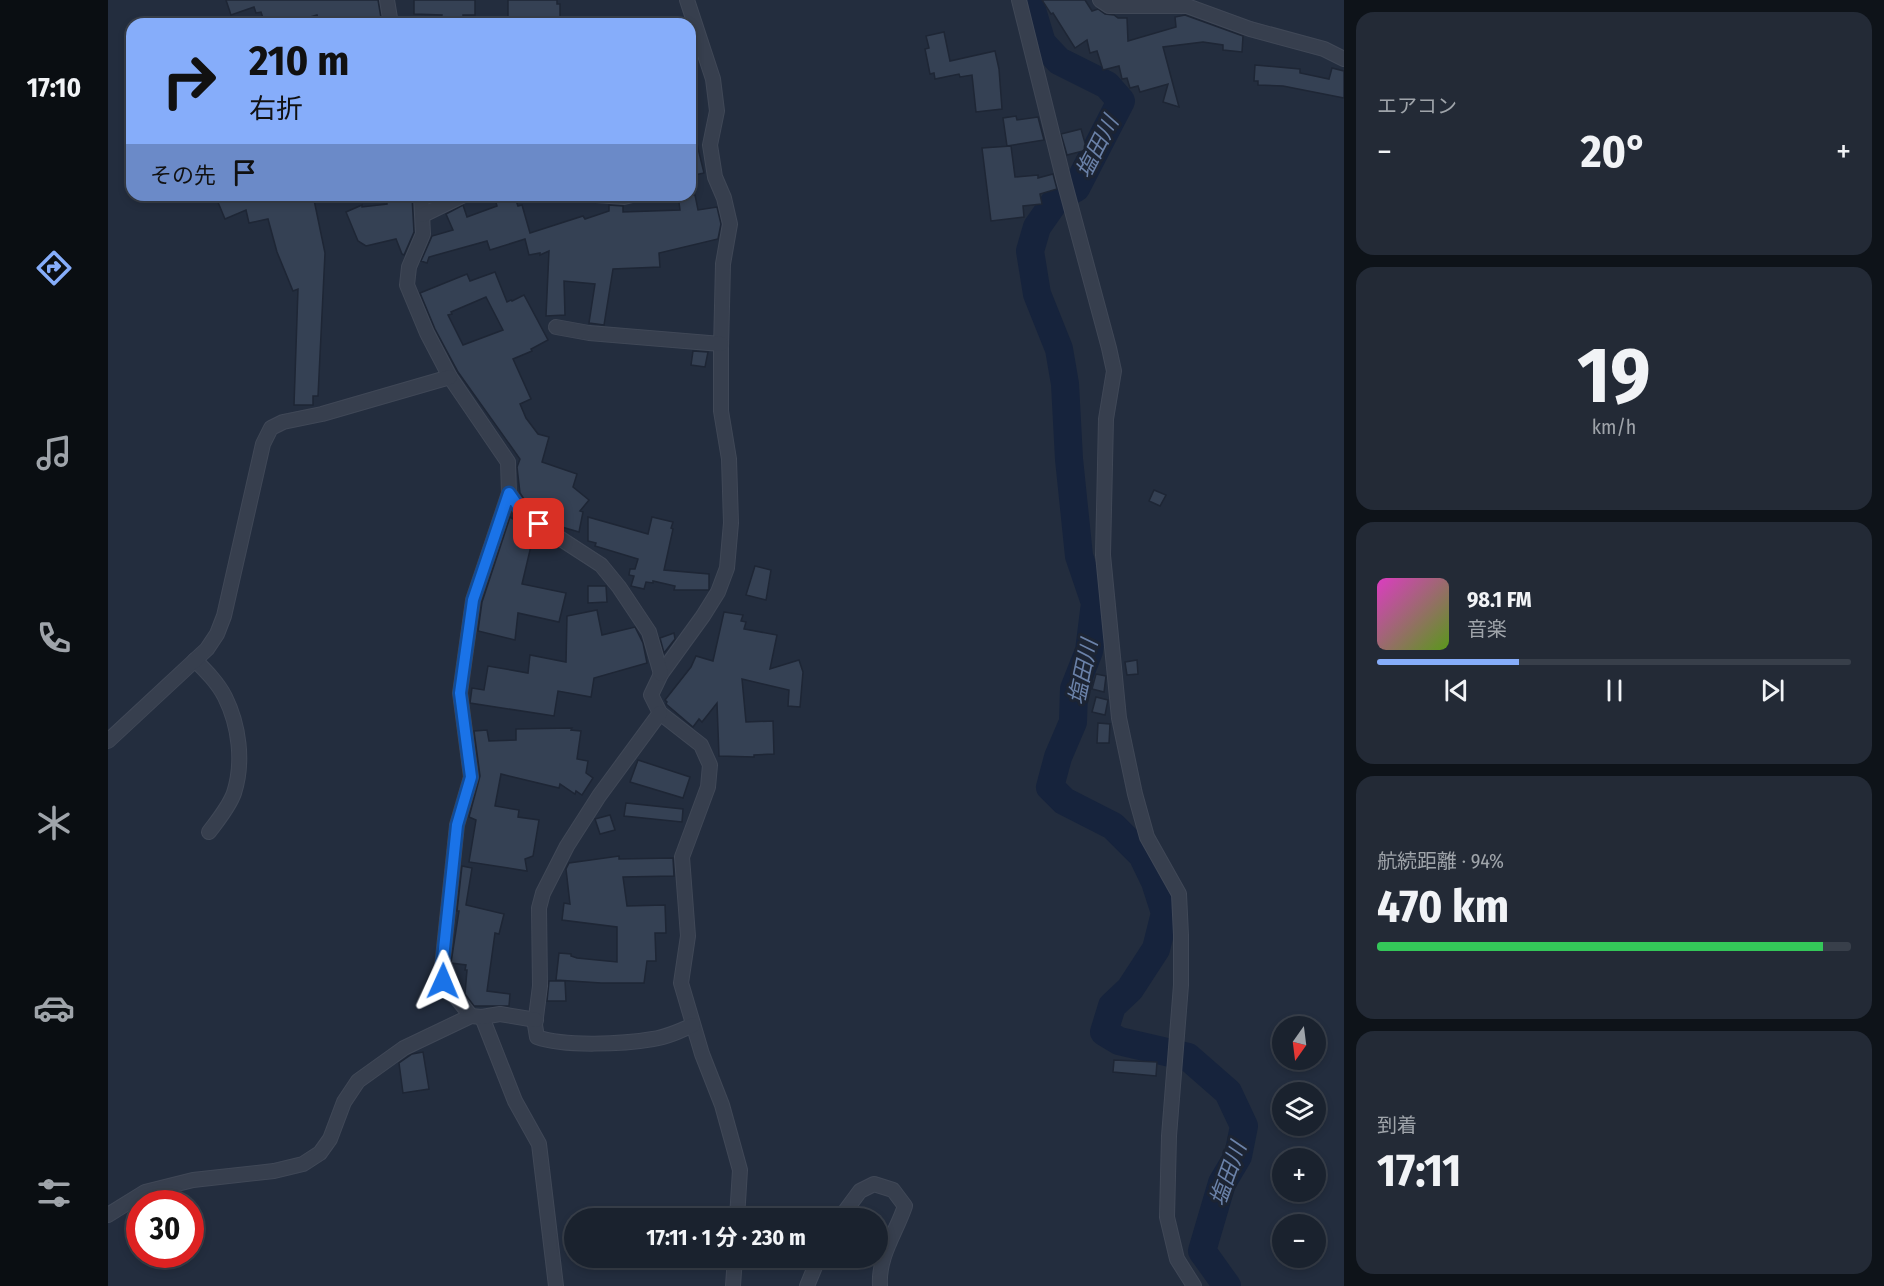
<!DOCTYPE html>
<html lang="ja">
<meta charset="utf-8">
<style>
:root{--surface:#1a222e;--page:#232a36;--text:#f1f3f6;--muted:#9fa4aa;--line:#383f4a;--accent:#86adfa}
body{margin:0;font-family:"Fira Sans Condensed","Noto Sans JP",sans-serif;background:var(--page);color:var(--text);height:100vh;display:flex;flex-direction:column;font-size:22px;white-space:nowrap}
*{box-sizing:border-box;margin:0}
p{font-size:20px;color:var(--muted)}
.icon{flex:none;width:33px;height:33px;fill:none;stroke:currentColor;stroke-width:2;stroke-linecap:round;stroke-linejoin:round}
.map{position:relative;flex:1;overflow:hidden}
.panel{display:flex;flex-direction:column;gap:12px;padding:12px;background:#0e1319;width:540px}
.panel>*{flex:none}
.guide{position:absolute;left:18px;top:18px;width:570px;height:183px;border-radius:18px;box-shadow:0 3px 9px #0003,0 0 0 2px var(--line);background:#86adfa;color:#111;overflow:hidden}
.needle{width:39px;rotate:194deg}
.controls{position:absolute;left:1164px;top:1016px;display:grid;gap:12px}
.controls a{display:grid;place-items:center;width:54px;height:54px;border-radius:50%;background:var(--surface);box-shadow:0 3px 9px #0003,0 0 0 2px var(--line);font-size:30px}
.speed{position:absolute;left:18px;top:1190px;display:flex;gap:12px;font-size:30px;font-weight:700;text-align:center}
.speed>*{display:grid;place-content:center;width:78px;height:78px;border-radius:50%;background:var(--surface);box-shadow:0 3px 9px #0003,0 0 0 2px var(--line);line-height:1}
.speed .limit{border:9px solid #d22;background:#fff;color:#111}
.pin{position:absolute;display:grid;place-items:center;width:51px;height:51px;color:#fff;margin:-26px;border-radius:12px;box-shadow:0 3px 9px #0006}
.me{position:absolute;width:66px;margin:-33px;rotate:1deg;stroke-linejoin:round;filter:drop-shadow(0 0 4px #0008)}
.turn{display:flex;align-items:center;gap:21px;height:126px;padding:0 24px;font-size:27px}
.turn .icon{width:78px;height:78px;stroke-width:2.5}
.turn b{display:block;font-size:42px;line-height:51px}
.then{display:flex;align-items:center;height:57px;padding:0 24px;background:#0003;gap:12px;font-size:22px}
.big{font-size:45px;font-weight:700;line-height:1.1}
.panel .tile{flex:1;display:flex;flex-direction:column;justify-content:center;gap:9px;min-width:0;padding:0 21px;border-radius:18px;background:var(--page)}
.panel .dial{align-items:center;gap:0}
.dial b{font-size:78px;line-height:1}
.song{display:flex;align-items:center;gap:18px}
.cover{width:72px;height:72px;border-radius:9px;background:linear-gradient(135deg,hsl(310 70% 55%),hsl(90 70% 35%))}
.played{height:6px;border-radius:3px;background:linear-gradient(90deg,var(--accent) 30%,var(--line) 30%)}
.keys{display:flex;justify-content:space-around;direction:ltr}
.heat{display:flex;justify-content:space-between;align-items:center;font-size:33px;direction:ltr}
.charge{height:9px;border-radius:4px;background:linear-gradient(90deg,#34c759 94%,var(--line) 0)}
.trip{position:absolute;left:456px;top:1208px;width:324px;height:60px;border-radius:30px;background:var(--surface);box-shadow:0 3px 9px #0003,0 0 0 2px var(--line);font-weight:700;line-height:60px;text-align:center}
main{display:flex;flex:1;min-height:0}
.tab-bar{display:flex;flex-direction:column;width:108px;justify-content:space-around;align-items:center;background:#0a0e12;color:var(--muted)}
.tab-bar .icon{width:42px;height:42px}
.tab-bar .active{color:var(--accent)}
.tab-bar b{font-size:27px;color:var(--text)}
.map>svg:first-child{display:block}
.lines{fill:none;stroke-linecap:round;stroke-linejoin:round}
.river{stroke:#16233c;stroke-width:28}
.building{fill:#354154;stroke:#1e2635;stroke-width:1.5;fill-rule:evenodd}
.minor-casing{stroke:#404857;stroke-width:16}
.minor{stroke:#373f4e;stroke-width:14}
.route-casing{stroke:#114b97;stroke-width:15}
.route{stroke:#1a73e8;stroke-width:10}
.labels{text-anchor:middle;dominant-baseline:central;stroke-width:6;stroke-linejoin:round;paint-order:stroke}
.water-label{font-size:22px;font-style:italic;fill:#6b82a9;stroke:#1c2433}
</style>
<main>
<nav class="tab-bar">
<b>17:10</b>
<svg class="icon active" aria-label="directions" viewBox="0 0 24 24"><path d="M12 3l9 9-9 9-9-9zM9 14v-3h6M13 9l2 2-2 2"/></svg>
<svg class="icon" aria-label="music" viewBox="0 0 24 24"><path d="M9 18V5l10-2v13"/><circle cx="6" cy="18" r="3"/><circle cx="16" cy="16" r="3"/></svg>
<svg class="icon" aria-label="phone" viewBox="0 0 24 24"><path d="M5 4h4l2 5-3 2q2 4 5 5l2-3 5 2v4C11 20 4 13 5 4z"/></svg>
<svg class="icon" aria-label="climate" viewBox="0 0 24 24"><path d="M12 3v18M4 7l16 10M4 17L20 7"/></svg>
<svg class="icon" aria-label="car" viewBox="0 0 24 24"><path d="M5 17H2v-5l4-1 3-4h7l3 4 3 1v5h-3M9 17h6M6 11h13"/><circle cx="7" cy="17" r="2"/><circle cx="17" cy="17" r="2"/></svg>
<svg class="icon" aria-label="filters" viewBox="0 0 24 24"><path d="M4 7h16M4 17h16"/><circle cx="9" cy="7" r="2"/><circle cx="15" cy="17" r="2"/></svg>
</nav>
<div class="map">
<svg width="1236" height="1286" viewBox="0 0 1236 1286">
<rect width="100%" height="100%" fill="#232d3e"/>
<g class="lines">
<polyline class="river" points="921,0 934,43 951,61 999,85 1013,101 968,188 950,197 929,227 922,251 929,294 951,349 957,384 961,459 971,556 987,603 981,651 966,689 965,722 950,757 942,787 956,801 1005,826 1034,855 1047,882 1057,913 1048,949 1022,989 1004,1006 996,1032 1011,1041 1080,1057 1120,1092 1136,1126 1130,1156 1114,1183 1094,1251 1119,1286"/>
</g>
<g class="building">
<polygon points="118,0 270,0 274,24 212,24 209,15 179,24 157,24 153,12 148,13 146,7 123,15"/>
<polygon points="306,0 367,0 367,15 355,15 355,24 333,24 334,15 306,14"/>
<polygon points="400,0 449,0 449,4 452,4 452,24 400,23"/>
<polygon points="934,0 977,0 984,11 990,9 997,14 1006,15 1010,18 1019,18 1020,41 1068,27 1067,17 1077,15 1135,36 1134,52 1115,50 1115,45 1095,42 1055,47 1071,107 1055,102 1060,84 1032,92 1030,86 1022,88 1019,78 1014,79 1011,66 995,70 989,51 982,53 979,40 967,48 945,13 943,14"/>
<polygon points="836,32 842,61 887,51 891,69 894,109 868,112 864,75 852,77 851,74 827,79 826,73 822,74 817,49 821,48 818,36"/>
<polygon points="1147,65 1192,69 1192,73 1221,79 1224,68 1236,71 1236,98 1175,86 1150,85 1150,81 1146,81"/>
<polygon points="908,116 909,120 930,117 936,140 899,146 895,118"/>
<polygon points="973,129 979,150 959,155 953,134"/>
<polygon points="587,136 596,173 582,176 582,137"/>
<polygon points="903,146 907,177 930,175 930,178 945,174 949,189 932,194 934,204 915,206 916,217 883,221 874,148"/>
<polygon points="107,195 205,195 217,253 210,396 205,396 205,405 186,405 190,289 185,291 169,252 160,219 141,223 138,210 117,219"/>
<polygon points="386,195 406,195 410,206 414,205 422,233 475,216 477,219 501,211 501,205 515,206 515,212 572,210 570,195 587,195 590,210 609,207 613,224 610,239 551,253 552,267 505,269 496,325 481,323 487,284 456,281 457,315 438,316 441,251 432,255 432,253 421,255 417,239 382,250 379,241 321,257 319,263 313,261 324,236 345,230 338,214 355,205 359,217 389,206"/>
<polygon points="304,197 306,232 296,255 294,254 288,239 258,246 250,241 238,212 254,205 254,207 279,204 279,200"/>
<path d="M387,272l12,30 4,-2 1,1 12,-6 24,45 -17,9 1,2 -19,8 18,40 -11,5 6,14 12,16 11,3 -7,25 35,12 -4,13 16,13 -9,11 3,1 -4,20 -24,-7 -25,-17 -10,-15 -3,-26 3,-8 -62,-87 -23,-43 -15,-36 47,-19 3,7zM378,297l17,33 -40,15 -15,-30 4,-1 -1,-2z"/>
<polygon points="585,351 600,352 597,367 583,365"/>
<polygon points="1046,490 1058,495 1052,506 1041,501"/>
<polygon points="402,517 419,528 415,544 423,546 414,584 458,593 451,622 410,613 407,640 370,631 374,602"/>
<polygon points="480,517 540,534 544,517 565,522 563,528 565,529 556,570 601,574 601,590 566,590 567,586 545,581 545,583 538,582 536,589 523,586 526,576 521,575 522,569 527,569 530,559 487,546 488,543 480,541"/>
<polygon points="647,566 663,570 658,600 638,595"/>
<polygon points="480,586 498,586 499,602 480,603"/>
<polygon points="489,610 494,635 527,627 535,643 539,663 486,678 483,697 450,691 446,716 362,703 364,688 376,690 380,666 420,673 422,655 458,662 459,616"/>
<polygon points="616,612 635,615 633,621 638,622 636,629 669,635 662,669 691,660 695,672 692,707 680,706 681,690 634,679 638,722 665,721 666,754 646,755 646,757 611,756 609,703 594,722 591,719 585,727 558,704 559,702 557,700 583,667 588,656 605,661"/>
<polygon points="566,633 567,639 556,653 552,638"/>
<polygon points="1029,660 1030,674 1019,675 1017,662"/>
<polygon points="988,674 998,676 996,692 984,689"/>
<polygon points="988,697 1000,700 997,715 984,712"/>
<polygon points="990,723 1002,724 1001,743 989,743"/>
<polygon points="464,728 463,730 473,731 469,759 480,761 478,773 485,778 474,795 468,791 467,794 452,784 451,788 393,774 387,806 411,810 410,817 431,820 425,856 417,859 419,871 361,862 368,820 361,817 372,776 366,731 379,730 381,741 408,740 408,729"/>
<polygon points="530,760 582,777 575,798 522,782"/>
<polygon points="518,803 575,809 574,822 516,816"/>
<polygon points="502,815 507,830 492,834 487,819"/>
<polygon points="511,856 511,859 565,858 566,876 515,877 519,906 557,905 558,933 547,933 548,961 539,961 536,983 493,983 448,980 451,953 463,954 463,956 469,958 509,962 509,927 454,920 456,903 462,904 458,869 461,863"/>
<polygon points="354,866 364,868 358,905 396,914 391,934 387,933 379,991 402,994 401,1006 366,1006 357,994 359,970 357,970 358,965 343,963 351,911 349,911"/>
<polygon points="441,981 457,981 458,1001 439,1001"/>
<polygon points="315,1052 321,1089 295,1093 291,1063 304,1054"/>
<polygon points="1006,1060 1049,1062 1048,1076 1005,1072"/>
</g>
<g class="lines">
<defs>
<g id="minor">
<polyline points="279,0 283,24"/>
<polyline points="579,0 605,79 609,111 602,145 607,177 616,198 622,224 615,264 613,348 613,411 621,459 623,523 619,568 610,592 595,616 553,674 543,695 552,713 593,745 602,765 600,787 574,857 580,936 573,983 594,1054 614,1105 632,1170 629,1218"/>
<polyline points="911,0 956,181 1001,348 1006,371 998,419 995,555 1011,718 1027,794 1039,837 1071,894 1073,935 1073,985 1061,1136 1059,1217 1069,1259 1086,1286"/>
<polyline points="992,0 1001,6 1079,6 1142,29 1216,49 1236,59"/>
<polyline points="313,195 315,234 301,267 299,285 319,333 342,377 400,462 401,493 365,600 352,693 363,777 349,825 334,967 335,981 363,1016"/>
<polyline points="488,195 516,197 524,195"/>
<polyline points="315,215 356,195"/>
<polyline points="448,327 481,333 613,344"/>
<polyline points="401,493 416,515 493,565 511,587 541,632 553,674"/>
<path d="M87,660c11,11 23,23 30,37 14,28 19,65 9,96 -5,14 -16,27 -25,39"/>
<path d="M552,713l-61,83 -32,50 -24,47 -4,15 1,78 -5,39 2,12c27,10 87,7 116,2 14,-2 27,-8 40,-14"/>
<polyline points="0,741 99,649 109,634 116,616 155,444 163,428 175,422 214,414 342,377"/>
<polyline points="374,1017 407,1101 431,1144 448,1286"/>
<polyline points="0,1215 37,1192 85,1180 166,1171 195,1164 212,1153 222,1139 236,1102 250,1081 296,1048 363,1016 374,1017 392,1014 428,1020"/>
<path d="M732,1218l20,-27 14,-7 19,6 12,16c-9,27 -27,50 -25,80"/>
<polyline points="625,1286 627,1257"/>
<polyline points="699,1286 711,1257"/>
</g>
</defs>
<use href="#minor" class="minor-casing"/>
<use href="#minor" class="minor"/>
</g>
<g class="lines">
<defs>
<polyline id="route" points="335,981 334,968 349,825 363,777 352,693 365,600 401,493 416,515 431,524"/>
</defs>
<use href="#route" class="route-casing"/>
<use href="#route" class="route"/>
</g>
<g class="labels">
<g class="water-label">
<text transform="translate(989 147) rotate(-63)">塩田川</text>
<text transform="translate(975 672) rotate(-78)">塩田川</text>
<text transform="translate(1120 1174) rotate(-70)">塩田川</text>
</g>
</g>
</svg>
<div class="controls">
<a><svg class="needle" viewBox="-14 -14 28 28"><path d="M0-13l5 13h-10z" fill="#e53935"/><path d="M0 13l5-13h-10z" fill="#9fa4aa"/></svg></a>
<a><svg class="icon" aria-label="layers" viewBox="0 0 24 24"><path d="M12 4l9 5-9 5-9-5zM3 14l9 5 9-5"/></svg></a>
<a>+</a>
<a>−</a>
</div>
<div class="speed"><div class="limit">30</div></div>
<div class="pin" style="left:431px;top:524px;background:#d93025"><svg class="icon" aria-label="arrive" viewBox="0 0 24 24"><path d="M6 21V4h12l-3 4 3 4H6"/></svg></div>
<svg class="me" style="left:335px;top:981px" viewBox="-20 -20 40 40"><path d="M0-17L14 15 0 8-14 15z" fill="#1a73e8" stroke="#fff" stroke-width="4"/></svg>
<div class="trip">17:11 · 1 分 · 230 m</div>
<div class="guide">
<div class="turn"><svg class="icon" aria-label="right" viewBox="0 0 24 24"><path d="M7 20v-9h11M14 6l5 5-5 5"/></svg><div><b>210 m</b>右折</div></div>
<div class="then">その先<svg class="icon" aria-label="arrive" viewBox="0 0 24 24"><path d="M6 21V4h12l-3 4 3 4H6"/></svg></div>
</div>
</div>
<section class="panel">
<div class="tile"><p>エアコン</p>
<div class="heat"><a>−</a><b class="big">20°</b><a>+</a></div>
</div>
<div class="tile dial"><b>19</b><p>km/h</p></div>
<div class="tile">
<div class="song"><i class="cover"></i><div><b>98.1 FM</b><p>音楽</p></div></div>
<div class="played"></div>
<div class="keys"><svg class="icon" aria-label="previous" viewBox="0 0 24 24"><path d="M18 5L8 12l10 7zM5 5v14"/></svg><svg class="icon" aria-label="pause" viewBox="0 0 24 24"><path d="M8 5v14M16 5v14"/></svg><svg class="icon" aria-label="next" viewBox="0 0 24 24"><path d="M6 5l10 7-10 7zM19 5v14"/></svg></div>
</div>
<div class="tile"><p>航続距離 · 94%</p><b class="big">470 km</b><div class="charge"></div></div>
<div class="tile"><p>到着</p><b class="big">17:11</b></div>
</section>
</main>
